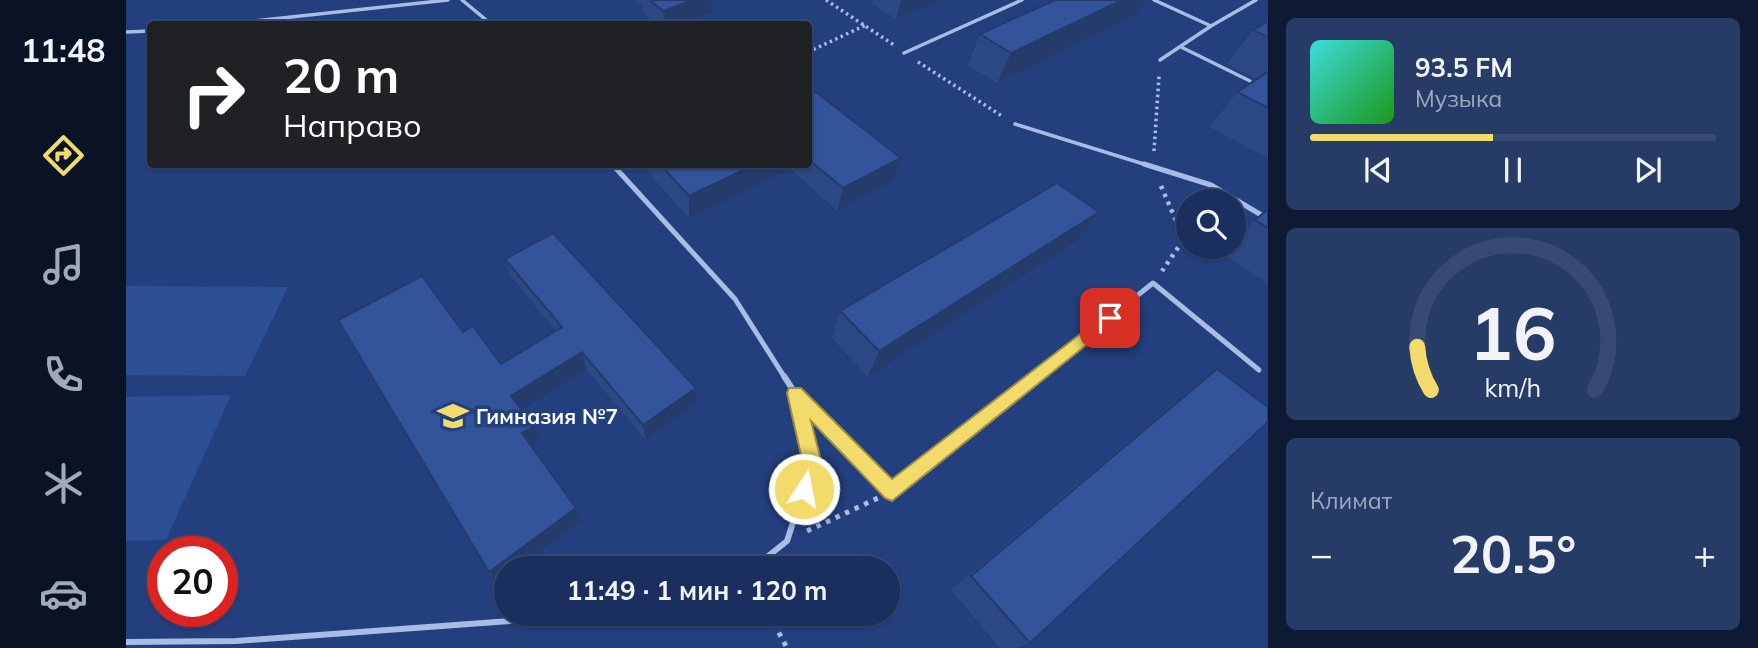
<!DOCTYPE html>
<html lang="ru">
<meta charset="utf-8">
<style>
:root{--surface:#1a2f5e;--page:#273b67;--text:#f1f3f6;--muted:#9fa9bc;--line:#384a73;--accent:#f2db6a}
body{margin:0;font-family:Mulish,sans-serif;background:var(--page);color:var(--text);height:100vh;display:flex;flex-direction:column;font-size:26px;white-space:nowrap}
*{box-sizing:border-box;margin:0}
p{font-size:23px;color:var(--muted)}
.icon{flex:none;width:38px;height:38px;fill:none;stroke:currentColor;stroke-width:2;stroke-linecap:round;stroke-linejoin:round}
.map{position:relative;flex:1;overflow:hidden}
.drawer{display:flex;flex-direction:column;gap:18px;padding:18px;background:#0e1a34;width:490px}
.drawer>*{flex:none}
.guide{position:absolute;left:21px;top:21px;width:665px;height:147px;border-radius:7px;box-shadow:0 2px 5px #0004,0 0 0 2px var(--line);background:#202124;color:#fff;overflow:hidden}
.controls{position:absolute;left:1050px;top:189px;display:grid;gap:14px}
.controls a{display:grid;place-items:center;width:70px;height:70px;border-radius:50%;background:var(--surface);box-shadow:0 2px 5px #0004,0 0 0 2px var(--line);font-size:35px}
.speed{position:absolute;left:21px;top:536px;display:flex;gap:14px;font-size:35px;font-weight:700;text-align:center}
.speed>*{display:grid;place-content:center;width:91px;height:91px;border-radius:50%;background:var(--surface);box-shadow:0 2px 5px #0004,0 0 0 2px var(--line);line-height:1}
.speed .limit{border:10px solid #d22;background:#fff;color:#111}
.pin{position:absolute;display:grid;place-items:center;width:60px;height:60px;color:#fff;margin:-30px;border-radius:14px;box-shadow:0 4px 10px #0006}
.me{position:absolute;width:77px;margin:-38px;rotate:11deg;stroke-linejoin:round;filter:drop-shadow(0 0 5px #0008)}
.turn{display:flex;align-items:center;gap:24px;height:147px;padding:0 21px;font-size:32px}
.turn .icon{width:91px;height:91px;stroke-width:2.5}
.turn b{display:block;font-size:49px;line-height:60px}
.big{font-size:52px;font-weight:700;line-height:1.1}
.drawer .widget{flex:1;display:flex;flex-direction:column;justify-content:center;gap:10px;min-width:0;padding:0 24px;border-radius:10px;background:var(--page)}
.drawer .dial{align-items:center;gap:0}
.dial svg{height:182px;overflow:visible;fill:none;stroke:var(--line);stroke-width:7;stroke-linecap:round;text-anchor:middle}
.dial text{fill:var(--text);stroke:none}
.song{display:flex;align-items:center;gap:21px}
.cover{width:84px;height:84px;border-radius:10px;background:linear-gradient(135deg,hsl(180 70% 55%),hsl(120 70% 35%))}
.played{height:7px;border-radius:4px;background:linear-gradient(90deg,var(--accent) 45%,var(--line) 45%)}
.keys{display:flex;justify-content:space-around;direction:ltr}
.heat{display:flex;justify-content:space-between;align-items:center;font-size:38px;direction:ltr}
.trip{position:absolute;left:368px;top:556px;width:406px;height:70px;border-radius:35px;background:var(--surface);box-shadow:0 2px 5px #0004,0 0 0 2px var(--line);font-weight:700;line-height:70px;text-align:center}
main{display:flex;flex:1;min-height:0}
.tab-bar{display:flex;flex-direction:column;width:126px;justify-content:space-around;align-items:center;background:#0a1326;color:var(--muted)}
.tab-bar .icon{width:49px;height:49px}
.tab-bar .current{color:var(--accent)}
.tab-bar b{font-size:32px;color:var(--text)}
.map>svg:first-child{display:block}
.green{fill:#2d4f96}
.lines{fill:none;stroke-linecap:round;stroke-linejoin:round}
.path-far2{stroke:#a8bce6;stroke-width:3.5;stroke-dasharray:2.5 3.5;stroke-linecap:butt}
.path-far1{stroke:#a8bce6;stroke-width:4.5;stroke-dasharray:3.5 5;stroke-linecap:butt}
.path{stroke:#a8bce6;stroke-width:5;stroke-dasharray:4.5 6;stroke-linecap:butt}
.lane-far2{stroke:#a8bce6;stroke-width:3.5}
.lane-far1{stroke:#a8bce6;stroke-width:5}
.lane{stroke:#a8bce6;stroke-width:6}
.wall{fill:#2c4885}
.shaded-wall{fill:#243b6c}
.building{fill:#33549b;stroke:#243b6c;stroke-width:2}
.route{fill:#f2db6a;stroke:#9d8e45;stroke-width:2}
.labels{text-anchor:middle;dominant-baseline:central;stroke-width:7;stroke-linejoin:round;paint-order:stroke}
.poi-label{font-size:21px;font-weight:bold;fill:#fff;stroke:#233f7e;text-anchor:start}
</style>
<main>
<nav class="tab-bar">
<b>11:48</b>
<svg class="icon current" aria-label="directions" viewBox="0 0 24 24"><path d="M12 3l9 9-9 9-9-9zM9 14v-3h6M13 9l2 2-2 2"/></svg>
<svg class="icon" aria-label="music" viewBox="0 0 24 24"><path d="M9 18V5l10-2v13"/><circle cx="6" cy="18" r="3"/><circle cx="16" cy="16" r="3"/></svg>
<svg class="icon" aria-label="phone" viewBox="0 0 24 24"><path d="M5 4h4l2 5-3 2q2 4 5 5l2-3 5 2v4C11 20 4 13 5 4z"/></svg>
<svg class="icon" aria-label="climate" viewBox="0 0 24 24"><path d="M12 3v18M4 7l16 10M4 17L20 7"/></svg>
<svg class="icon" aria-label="car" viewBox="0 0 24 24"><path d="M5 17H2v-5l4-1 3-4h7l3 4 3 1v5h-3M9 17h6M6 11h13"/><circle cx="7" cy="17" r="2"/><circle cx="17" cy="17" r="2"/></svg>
</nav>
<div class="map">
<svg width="1142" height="648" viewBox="0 0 1142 648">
<rect width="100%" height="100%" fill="#233f7e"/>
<g class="green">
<polygon points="0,286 162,287 119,376 0,375"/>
<polygon points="105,395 40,540 0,541 0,397"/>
</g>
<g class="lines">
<g class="path-far2">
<polyline points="700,0 768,45"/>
<polyline points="682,52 740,25"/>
<polyline points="792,62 876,116"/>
<polyline points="1028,151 1033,76"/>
</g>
<polyline class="path-far1" points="1035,186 1058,239 1036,271"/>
<g class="path">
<polyline points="681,531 752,498"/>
<polyline points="643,614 661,648"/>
</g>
<g class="lane-far2">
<polyline points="336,0 365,24"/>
<polyline points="1028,0 1085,26 1130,0"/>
<polyline points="101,24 322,0"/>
<polyline points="0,32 24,31"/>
<polyline points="1055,47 1124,81"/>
<polyline points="778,53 896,0"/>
<polyline points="1034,60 1085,26"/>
<polyline points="889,124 1024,166"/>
</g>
<g class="lane-far1">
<polyline points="486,164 609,299 659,378"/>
<polyline points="1018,164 1085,185 1142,219"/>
<polyline points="908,378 1027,283 1133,370"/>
</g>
<g class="lane">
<polyline points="669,393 766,491 911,376"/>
<polyline points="626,569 661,541 686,464 669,393 658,376"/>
<polyline points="0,642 110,641 479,614"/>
</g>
</g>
<g class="wall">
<polygon points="509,0 592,0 586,3 585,13 554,24 531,24 518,13 517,7"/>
<polygon points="747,0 816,0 770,19 746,4"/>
<polygon points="1010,15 871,83 842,65 854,34"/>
<polygon points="1142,21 1142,155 1139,157 1084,127 1111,92 1131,79 1101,64 1127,30"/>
<polygon points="682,86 768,180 711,211 665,169 563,218 517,167 516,164 682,164"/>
<polygon points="1142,209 1142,283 1095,253 1101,247 1108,247 1108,240 1129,220"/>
<polygon points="973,212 951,241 742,377 706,338 714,311"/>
<polygon points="379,259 570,403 520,440 460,369 396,410 415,441 406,447 450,508 455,521 391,569 380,569 380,577 373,582 337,332 375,364 430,331 386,278"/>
<polygon points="1091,369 904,643 891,648 874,648 825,590 1059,394"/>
</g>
<g class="shaded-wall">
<polygon points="567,0 592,0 586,3 585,13 554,24 538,24 537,11"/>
<polygon points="775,0 816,0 770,19"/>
<polygon points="996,0 1019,0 1010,15 871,83 885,53"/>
<polygon points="775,158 768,180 711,211 717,188"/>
<polygon points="298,164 315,164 301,170"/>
<polygon points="630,164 665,164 665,169 563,218 563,196"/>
<polygon points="973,212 951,241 742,377 753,351"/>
<polygon points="456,352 460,369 393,412 385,396"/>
<polygon points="570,388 570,403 520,440 517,425"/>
<polygon points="408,426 415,441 404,448 396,433"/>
<polygon points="450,508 455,521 391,569 380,569 380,577 373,582 363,572"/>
</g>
<g class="building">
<polygon points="524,0 567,0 537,11"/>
<polygon points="929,0 996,0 885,53 854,34"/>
<polygon points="1142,21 1142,37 1127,30"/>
<polygon points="1142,72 1142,108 1111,92"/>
<polygon points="682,86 775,158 717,188 682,159"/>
<polygon points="534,164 630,164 563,196"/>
<polygon points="931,183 973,212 753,351 714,311"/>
<polygon points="1142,209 1142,228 1129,220"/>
<polygon points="427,233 570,388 517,425 456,352 385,396 408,426 396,433 450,508 363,572 212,320 296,276 337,332 347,326 375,364 436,327 379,259"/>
<polygon points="1091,369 1142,407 1142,422 904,643 845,576"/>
</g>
<polygon class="route" points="984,311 992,318 989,322 766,501 759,498 685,421 696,464 685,496 678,498 671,496 669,489 677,464 661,393 663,388 675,388 766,479"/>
<defs>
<symbol id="school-bare" viewBox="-9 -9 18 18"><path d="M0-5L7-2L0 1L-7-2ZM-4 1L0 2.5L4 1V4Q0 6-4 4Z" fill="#f2db6a" stroke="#233f7e" stroke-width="2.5" paint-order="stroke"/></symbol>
</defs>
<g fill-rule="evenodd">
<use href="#school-bare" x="305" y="394" width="44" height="44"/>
</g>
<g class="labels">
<g class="poi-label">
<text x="350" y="416">Гимназия №7</text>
</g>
</g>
</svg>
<div class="controls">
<a><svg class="icon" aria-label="search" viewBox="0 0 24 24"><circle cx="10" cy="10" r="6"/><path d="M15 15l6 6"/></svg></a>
</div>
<div class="speed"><div class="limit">20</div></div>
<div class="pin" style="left:984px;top:318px;background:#d93025"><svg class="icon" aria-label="arrive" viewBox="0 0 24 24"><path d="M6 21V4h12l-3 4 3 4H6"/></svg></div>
<svg class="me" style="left:678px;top:489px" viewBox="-20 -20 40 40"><circle r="17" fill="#f2db6a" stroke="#fff" stroke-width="3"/><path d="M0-11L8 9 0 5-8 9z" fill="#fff"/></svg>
<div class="trip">11:49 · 1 мин · 120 m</div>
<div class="guide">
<div class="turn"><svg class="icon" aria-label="right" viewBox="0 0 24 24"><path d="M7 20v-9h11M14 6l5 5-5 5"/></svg><div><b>20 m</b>Направо</div></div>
</div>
</div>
<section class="drawer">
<div class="widget">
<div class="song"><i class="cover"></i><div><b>93.5 FM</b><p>Музыка</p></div></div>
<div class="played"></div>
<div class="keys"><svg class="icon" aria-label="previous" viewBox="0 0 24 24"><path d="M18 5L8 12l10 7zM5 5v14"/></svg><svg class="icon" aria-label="pause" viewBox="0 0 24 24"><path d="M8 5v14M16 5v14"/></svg><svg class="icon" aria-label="next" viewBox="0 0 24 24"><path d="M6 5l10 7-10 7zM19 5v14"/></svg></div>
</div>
<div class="widget dial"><svg viewBox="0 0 100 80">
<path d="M14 69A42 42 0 1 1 86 69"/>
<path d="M14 69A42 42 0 0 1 8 50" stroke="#f2db6a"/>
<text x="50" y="56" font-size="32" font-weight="700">16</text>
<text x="50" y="72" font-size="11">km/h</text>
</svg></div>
<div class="widget"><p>Климат</p>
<div class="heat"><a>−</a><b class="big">20.5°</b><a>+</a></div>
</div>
</section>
</main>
